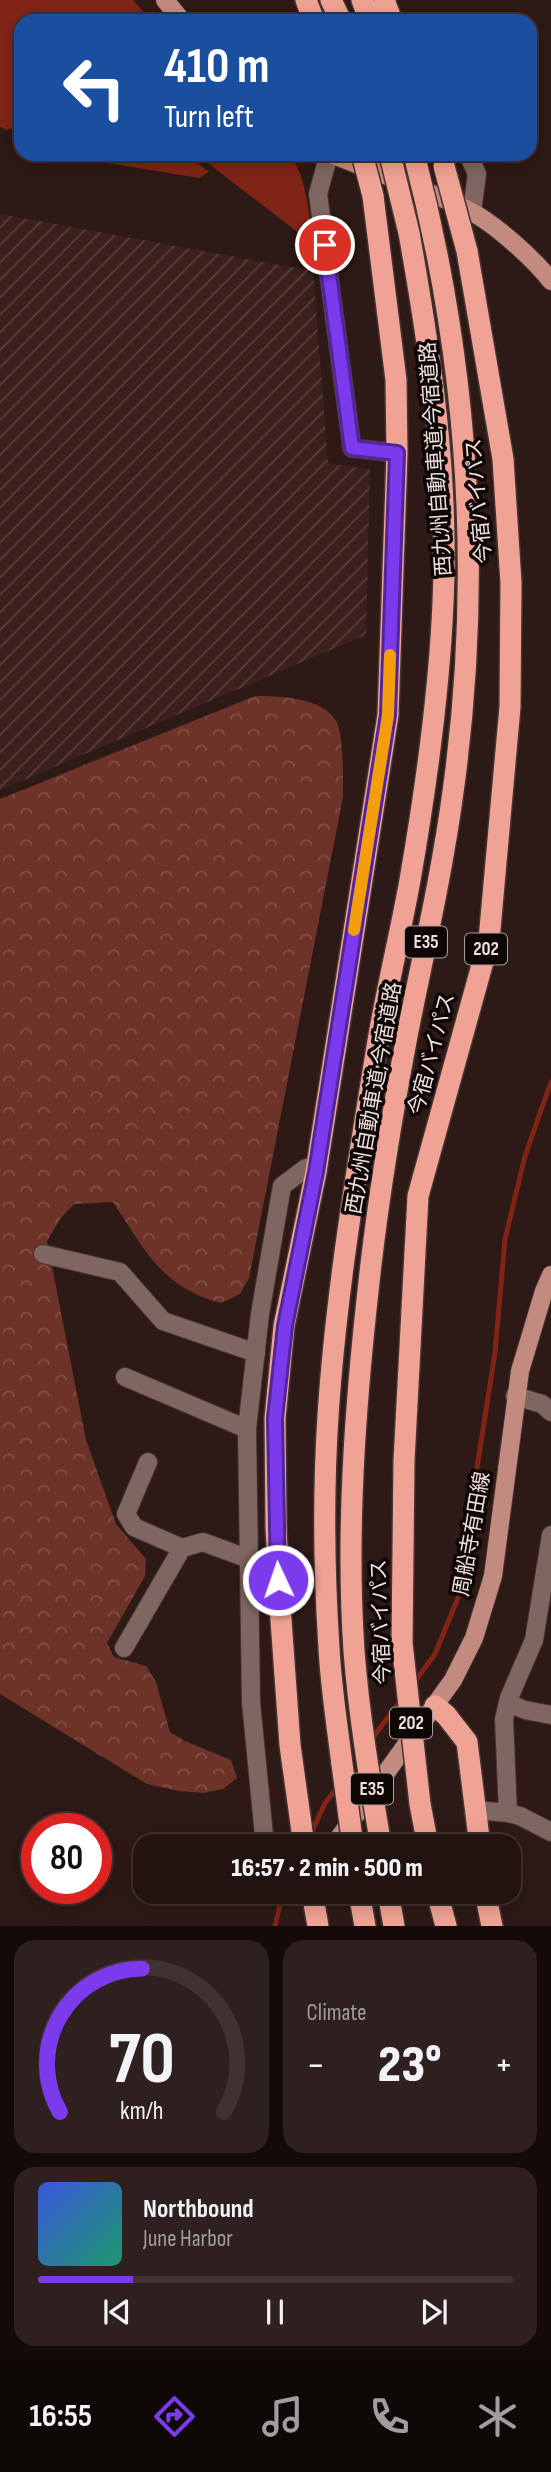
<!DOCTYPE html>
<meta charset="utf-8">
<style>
:root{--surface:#221310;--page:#2e201e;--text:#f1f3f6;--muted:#a29e9f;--line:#3f3230;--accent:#7c3aed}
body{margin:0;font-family:"Sofia Sans Condensed","Noto Sans JP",sans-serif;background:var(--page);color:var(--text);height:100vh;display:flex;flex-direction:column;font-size:26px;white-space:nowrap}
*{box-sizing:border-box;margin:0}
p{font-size:23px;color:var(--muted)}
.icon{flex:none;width:38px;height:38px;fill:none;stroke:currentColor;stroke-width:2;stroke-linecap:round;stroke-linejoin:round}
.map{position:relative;height:1926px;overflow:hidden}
.panel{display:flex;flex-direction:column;gap:14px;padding:14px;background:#130a09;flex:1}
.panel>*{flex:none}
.hud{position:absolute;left:14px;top:14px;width:523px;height:147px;border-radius:21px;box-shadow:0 4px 18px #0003,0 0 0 2px var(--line);background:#1a4fa0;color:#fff;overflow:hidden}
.speed{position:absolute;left:21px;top:1813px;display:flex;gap:14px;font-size:35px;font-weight:700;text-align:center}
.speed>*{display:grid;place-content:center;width:91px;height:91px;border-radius:50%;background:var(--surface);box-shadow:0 4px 18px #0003,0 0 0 2px var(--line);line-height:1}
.speed .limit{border:10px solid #d22;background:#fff;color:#111}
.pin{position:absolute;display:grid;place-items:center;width:60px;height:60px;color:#fff;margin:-30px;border:4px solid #fff;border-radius:50%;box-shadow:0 2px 7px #0007}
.me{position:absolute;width:77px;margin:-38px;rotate:357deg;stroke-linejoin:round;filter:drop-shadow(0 0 5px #0008)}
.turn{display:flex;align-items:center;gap:24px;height:147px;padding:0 35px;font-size:32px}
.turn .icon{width:91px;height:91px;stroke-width:2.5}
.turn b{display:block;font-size:49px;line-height:60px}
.big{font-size:52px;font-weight:800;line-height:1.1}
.panel .card{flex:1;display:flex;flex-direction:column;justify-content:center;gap:10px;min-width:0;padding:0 24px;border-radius:21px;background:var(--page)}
.panel .dial{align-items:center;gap:0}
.dial svg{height:182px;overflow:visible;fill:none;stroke:var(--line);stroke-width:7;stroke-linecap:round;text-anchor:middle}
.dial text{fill:var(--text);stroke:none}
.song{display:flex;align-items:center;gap:21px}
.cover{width:84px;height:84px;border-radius:10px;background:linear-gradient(135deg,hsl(230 70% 55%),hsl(160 70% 35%))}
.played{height:7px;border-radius:4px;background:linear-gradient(90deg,var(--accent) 20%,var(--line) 20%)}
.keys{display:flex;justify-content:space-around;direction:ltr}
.heat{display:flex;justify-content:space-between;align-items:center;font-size:38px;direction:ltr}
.panel .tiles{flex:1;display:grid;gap:14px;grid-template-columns:1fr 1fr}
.card:last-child{grid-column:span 2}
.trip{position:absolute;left:133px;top:1834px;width:388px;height:70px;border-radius:21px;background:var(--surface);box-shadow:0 4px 18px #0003,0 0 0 2px var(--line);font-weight:800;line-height:70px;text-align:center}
.dock{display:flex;height:112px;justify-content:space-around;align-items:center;background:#0e0806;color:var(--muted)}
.dock .icon{width:49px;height:49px}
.dock .selected{color:var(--accent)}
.dock b{font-size:32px;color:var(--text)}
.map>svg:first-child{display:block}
.industrial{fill:url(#industrial-furrows)}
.forest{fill:url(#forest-crowns)}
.water{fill:#802416}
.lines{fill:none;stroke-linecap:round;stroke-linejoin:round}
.stream{stroke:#802416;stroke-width:5}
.minor-casing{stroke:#453433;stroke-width:20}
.major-casing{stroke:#453433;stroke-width:20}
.highway-casing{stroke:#453433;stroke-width:24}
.minor{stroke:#806661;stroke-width:18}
.major{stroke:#c38b80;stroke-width:18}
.highway{stroke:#f0a394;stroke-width:21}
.highway-bridge-casing{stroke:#453433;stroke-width:24;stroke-linecap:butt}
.highway-bridge{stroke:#f0a394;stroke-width:21}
.route-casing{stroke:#51269a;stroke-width:18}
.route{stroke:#7c3aed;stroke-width:12}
.slow{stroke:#f59e0b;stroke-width:12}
.labels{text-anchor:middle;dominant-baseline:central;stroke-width:7;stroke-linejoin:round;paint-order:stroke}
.shield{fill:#0f0706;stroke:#ab9f9c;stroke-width:2}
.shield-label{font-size:19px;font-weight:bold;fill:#eee0dd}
.street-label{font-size:21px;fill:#eee0dd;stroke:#0f0706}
</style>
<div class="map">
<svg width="551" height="1926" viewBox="0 0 551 1926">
<defs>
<pattern id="industrial-furrows" width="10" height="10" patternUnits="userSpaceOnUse" patternTransform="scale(1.75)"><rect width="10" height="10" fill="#3b201b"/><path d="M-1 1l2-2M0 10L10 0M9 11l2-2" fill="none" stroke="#58403c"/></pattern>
<pattern id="forest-crowns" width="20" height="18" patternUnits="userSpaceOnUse" patternTransform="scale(1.75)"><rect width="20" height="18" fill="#6d3228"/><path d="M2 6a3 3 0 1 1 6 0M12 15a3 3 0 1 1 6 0" fill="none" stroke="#824f47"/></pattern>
</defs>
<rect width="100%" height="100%" fill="#2d1915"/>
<polygon class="industrial" points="0,214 313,271 328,463 370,469 366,635 0,790"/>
<path class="forest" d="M255,696c23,0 68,1 81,25 8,14 7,59 7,76l-94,481 -9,16 -19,9c-60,-16 -76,-53 -108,-101l-39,2 -14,15 -13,22 39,199 30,84 30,35 -1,17 -38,67 7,14 32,9 10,16 14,50 15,9 46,19 6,18 -14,11 -19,4 -25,-2 -32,-7 -147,-90v-895z"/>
<g class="water">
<polygon points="0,0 133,0 151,21 21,21 21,126 7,130 0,127"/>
<polygon points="54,154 186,154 209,172 199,178"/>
<path d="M196,154h92c20,15 24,87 29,113l-17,-33z"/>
</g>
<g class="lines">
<g class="stream">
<polyline points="413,1684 435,1654 464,1583 476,1474 495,1353 505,1239 525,1156 551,1082"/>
<polyline points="371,1740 401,1700"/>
<polyline points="311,1834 325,1803 339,1785"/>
<polyline points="275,1926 283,1892"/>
</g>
<defs>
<g id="minor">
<polyline points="329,154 318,194 352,448 397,453"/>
<polyline points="468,154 477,174 472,212"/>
<polyline points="43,1254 120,1272 163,1321 256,1353"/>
<polyline points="125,1377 247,1429"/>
<polyline points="515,1396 542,1404 551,1412"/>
<polyline points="148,1462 126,1514 134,1527 182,1548"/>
<polyline points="124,1648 182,1548 203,1542 249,1559"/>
<polyline points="508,1703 525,1710 551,1715"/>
<polyline points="476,1810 508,1813 504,1719 509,1698 534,1640 551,1535"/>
<polyline points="508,1813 520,1816 551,1832"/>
<polyline points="265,1846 251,1702 247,1429 260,1314 282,1186 306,1168 316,1172"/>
</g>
<g id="major">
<polyline points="165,0 182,21"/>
<path d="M331,154c46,19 95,35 139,57 25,13 64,48 81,70"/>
<polyline points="333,1846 453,1680 474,1638 493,1576 520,1371 544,1291 551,1275"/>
</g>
<g id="highway">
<polyline points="306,0 314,21"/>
<polyline points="331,0 341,21"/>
<polyline points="362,0 370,21"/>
<polyline points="384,0 392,21"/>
<polyline points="402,1643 404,1461 418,1196 489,940 510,707 511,583 503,459 467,251"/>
<polyline points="435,1706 446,1715 467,1742 480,1846"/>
<path d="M342,1764c-5,-39 -11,-77 -13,-116 -5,-77 -6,-155 -1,-232 8,-124 29,-247 49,-369 9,-56 23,-111 33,-167 16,-92 29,-184 33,-277 6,-125 -12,-247 -34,-370"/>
<polyline points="420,1804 428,1846"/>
<polyline points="304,1846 290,1745 280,1606 276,1527 275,1418 284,1326 316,1172 388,715 397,453 396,380 373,196"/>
<polyline points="359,1892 365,1926"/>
<polyline points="388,1892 394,1926"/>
<polyline points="437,1892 446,1926"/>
<polyline points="485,1892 492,1926"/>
</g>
</defs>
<use href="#minor" class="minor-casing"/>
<use href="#major" class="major-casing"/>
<use href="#highway" class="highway-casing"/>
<use href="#minor" class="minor"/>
<use href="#major" class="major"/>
<use href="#highway" class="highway"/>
<defs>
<g id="highway-bridge">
<polyline points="362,154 373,196"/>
<polyline points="391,159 409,233"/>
<polyline points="444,166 467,251"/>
<polyline points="402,1643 420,1804"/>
<polyline points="342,1764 353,1846"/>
<path d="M381,1846c-11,-65 -22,-130 -27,-195 -8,-119 1,-242 14,-360 9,-85 23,-171 39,-255 16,-81 35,-162 46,-244 30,-216 16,-427 -39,-638"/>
<polyline points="312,1892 318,1926"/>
</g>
</defs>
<use href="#highway-bridge" class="highway-bridge-casing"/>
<use href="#highway-bridge" class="highway-bridge"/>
</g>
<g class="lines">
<defs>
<polyline id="route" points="278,1580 275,1418 285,1326 316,1172 388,715 397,453 352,448 325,245"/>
</defs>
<use href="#route" class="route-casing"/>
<use href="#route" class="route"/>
<polyline class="slow" points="354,930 388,715 390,655"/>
</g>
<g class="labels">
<g class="shield">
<rect x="405" y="926.5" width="42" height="31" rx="5"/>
<rect x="465" y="933.5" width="42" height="31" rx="5"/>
<rect x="390" y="1707.5" width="42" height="31" rx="5"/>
<rect x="351" y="1773.5" width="42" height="31" rx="5"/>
</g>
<g class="shield-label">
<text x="426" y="942">E35</text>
<text x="486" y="949">202</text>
<text x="411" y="1723">202</text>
<text x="372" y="1789">E35</text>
</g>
<g class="street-label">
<text transform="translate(436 459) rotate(-94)">西九州自動車道;今宿道路</text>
<text transform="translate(479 501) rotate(-95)">今宿バイパス</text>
<text transform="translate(432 1054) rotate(-75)">今宿バイパス</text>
<text transform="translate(374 1098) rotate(-80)">西九州自動車道;今宿道路</text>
<text transform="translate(472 1534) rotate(-80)">周船寺有田線</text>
<text transform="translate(381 1622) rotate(-92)">今宿バイパス</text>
</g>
</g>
</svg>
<div class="speed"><div class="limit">80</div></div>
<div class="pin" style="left:325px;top:245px;background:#d93025"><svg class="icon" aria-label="arrive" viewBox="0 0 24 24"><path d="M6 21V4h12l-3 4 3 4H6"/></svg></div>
<svg class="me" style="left:278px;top:1580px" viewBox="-20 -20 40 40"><circle r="17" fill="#7c3aed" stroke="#fff" stroke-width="3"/><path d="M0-11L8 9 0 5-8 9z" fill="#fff"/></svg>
<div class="trip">16:57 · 2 min · 500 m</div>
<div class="hud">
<div class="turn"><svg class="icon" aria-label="left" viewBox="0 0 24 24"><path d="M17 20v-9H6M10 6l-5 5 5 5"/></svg><div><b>410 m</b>Turn left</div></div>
</div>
</div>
<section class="panel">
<div class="tiles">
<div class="card dial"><svg viewBox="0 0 100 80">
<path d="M14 69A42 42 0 1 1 86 69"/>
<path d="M14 69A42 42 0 0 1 50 6" stroke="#7c3aed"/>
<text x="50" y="56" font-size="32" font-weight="700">70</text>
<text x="50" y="72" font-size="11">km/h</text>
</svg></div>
<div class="card"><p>Climate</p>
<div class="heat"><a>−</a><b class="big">23°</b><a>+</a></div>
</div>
<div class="card">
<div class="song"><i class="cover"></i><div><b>Northbound</b><p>June Harbor</p></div></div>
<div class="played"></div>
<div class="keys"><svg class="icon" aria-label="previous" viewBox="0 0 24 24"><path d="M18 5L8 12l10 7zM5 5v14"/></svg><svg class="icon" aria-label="pause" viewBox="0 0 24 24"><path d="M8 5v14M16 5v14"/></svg><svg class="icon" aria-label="next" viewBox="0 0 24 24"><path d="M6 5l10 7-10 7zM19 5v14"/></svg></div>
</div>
</div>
</section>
<nav class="dock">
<b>16:55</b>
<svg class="icon selected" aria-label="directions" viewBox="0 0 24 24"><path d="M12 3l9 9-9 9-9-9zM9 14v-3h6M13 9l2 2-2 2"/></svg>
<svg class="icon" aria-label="music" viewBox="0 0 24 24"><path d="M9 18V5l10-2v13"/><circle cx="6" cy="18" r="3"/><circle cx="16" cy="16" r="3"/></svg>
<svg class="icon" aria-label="phone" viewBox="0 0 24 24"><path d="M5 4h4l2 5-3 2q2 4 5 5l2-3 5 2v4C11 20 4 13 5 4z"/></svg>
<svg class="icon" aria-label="climate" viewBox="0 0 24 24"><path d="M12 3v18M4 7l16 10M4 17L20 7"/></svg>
</nav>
